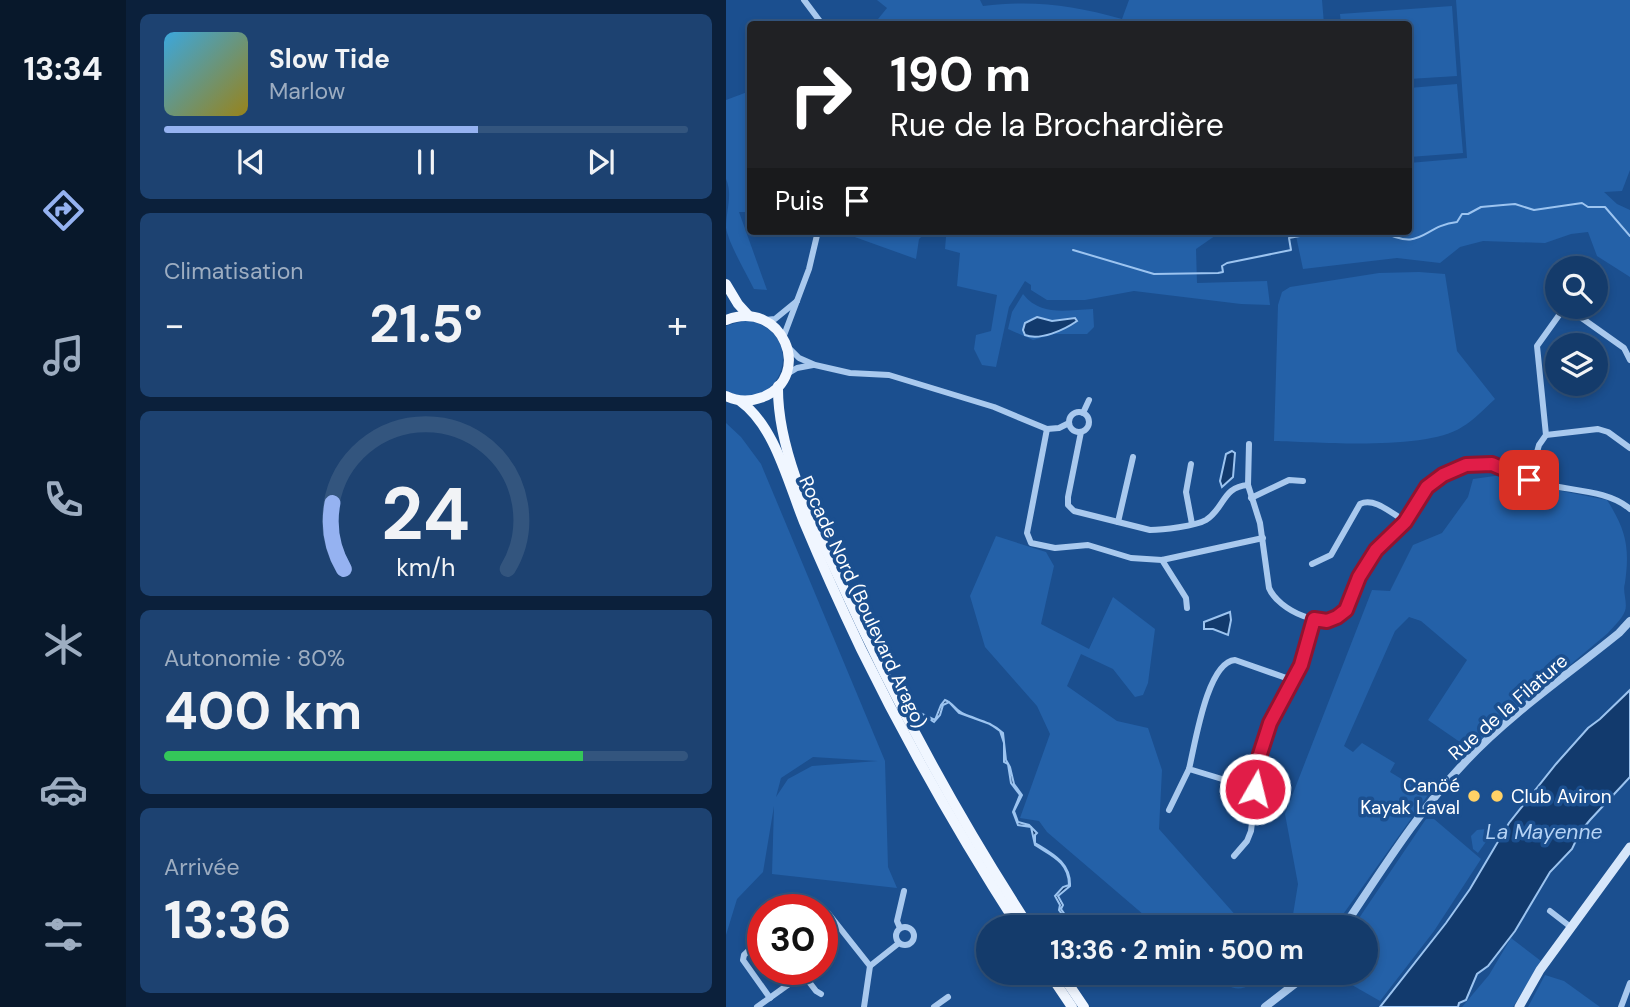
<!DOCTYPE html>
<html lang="fr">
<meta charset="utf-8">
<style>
:root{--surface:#143b6b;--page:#1d4271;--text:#f1f3f6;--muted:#9dadc1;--line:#33557e;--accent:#95b2f1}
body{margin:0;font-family:"DM Sans",sans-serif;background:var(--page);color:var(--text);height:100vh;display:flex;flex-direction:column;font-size:26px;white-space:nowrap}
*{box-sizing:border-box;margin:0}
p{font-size:23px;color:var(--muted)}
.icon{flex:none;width:38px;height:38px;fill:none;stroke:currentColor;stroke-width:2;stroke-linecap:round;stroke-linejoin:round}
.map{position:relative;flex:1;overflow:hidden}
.details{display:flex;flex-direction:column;gap:14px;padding:14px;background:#0b203b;width:600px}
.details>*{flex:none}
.top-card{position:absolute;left:21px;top:21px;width:665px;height:214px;border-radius:7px;box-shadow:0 4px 10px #0003,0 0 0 2px var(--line);background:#202124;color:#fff;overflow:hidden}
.buttons{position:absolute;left:819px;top:256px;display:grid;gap:14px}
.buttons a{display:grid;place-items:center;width:63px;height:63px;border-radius:50%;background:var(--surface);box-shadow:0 4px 10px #0003,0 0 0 2px var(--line);font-size:35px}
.speed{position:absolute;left:21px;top:894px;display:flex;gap:14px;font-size:35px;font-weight:700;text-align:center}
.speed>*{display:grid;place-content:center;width:91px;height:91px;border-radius:50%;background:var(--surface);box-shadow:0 4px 10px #0003,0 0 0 2px var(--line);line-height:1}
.speed .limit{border:10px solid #d22;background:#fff;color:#111}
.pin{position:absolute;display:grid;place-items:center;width:60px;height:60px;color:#fff;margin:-30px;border-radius:14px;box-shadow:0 4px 10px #0006}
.me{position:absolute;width:77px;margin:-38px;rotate:8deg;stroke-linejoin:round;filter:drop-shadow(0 0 5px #0008)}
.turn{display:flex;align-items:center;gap:24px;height:147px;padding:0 28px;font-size:32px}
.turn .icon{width:91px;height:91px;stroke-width:2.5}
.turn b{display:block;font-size:49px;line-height:60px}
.then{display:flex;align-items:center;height:66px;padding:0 28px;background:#0003;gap:14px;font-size:26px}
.big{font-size:52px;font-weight:700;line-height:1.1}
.details .card{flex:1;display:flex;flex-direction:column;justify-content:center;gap:10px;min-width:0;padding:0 24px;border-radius:10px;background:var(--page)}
.details .dial{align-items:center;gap:0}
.dial svg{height:182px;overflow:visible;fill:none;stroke:var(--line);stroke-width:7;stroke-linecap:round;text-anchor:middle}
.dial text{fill:var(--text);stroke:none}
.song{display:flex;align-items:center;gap:21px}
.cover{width:84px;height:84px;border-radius:10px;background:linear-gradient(135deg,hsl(200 70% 55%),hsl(50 70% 35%))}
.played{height:7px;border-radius:4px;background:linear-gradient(90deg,var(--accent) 60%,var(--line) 60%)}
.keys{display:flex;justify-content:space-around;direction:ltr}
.heat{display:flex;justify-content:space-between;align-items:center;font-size:38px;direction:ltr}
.charge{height:10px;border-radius:5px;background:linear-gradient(90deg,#34c759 80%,var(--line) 0)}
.trip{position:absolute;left:250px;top:915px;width:402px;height:70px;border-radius:35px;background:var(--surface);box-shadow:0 4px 10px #0003,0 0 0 2px var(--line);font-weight:700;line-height:70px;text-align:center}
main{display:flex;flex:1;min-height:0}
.tab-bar{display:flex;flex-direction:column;width:126px;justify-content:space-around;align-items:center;background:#08182b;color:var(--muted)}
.tab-bar .icon{width:49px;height:49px}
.tab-bar .active{color:var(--accent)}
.tab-bar b{font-size:32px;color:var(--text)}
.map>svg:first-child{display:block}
.green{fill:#2461a8;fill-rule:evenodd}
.water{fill:#123a6d;stroke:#9cc4f0;stroke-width:2}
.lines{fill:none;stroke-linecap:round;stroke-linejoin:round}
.stream{stroke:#9cc4f0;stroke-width:2}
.minor{stroke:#a9c9ee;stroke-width:6}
.tertiary{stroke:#a9c9ee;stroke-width:8}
.secondary{stroke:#d6e6fa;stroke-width:9}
.primary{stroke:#f0f6ff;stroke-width:10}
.route-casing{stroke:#92132f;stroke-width:18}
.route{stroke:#e11d48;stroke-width:12}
.poi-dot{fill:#ffd166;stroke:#1b4f8f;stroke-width:2.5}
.labels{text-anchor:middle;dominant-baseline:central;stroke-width:7;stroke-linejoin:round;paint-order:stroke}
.street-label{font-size:19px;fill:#fff;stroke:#1b4f8f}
.poi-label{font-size:19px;fill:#fff;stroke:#1b4f8f;text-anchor:end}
.water-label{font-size:21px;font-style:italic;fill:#b5d3f5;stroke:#1b4f8f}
</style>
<main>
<nav class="tab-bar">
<b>13:34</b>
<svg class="icon active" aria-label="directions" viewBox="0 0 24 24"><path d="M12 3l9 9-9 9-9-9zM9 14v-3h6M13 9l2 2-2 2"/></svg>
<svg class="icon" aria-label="music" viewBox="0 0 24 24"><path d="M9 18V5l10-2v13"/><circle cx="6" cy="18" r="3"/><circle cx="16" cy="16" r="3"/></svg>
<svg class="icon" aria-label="phone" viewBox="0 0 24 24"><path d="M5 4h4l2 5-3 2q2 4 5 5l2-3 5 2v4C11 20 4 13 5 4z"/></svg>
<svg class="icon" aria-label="climate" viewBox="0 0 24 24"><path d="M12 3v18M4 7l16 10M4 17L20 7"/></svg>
<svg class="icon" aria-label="car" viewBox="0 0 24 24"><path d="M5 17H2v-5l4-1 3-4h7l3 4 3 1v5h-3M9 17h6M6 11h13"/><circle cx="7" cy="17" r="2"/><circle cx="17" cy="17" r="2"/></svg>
<svg class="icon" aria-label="filters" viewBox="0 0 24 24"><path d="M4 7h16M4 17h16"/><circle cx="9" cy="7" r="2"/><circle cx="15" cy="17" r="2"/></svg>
</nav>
<section class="details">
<div class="card">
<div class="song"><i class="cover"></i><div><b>Slow Tide</b><p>Marlow</p></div></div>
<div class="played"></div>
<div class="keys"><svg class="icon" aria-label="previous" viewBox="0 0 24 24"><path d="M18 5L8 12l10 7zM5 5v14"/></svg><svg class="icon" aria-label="pause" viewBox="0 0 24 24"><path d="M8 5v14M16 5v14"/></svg><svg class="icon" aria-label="next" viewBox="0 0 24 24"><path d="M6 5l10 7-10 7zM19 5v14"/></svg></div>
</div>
<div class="card"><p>Climatisation</p>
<div class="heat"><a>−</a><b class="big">21.5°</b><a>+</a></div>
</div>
<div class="card dial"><svg viewBox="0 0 100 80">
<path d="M14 69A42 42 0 1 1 86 69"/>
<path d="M14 69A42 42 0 0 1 9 40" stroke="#95b2f1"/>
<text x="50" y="56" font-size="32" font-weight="700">24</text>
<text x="50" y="72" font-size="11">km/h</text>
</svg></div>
<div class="card"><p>Autonomie · 80%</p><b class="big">400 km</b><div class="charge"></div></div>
<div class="card"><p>Arrivée</p><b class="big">13:36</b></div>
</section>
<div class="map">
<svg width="904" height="1007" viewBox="0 0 904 1007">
<rect width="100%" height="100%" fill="#1b4f8f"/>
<g class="green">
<path d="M151,0h103l3,6c51,-6 89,-1 139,13l7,-19h193l2,24h-450l13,-16z"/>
<polygon points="730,0 904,0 904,170 896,191 878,192 891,204 904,210 904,277 871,256 862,232 845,234 819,243 757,241 734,247 714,263 671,258 577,269 569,231 682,231 683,163 741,158"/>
<polygon points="726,6 731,76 683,79 682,24 615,24 614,14"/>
<polygon points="731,84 737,153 683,157 683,88"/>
<path d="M24,91v121h-11l28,78 -13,-1c-8,-16 -25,-45 -28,-61 0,-18 7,-33 0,-49v-79z"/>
<polygon points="112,231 496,231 470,249 471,283 541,281 544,305 515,304 408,291 359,300 321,300 305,290 305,285 299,281 283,307 270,367 256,365 248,349 250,335 265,331 271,295 231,286 234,253 219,249 220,237 201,232 193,239 190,259"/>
<path d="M693,272l26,2 12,77 38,48c-10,9 -21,21 -33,28 -36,24 -144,15 -188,14l4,-136 4,-13 8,-5 89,-14z"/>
<path d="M297,294c18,23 44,16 70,15l1,18 -7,7h-32l-22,6 -25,-11 4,-17z"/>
<path d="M20,320c65,12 35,98 -20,71v-65z"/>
<path d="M0,423l15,14 20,27 124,297 3,106 9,21 -125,-14 2,-68 -11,66 -26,27 -11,36zM87,757l64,4h1l-66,5 -24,13 -12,18 5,-19z"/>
<path d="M783,474l32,13 66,13c19,30 23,47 18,83 -3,8 3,20 0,28 -3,8 -12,16 -17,22l-138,116 -42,-29 39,-60 -46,-39 -12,-4 -14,14 -51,115 9,6 9,-9 33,20 -5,9 38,23 -94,132h-43l7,-43 -13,-70 87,-224 18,1 23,-46 29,-12 26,-36 5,-18z"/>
<polygon points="270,536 320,552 328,566 315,624 363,649 387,597 429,629 422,683 417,695 409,697 387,669 355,654 341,686 391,721 422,728 436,770 433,829 520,927 432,927 321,832 313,821 294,818 324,734 311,706 259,647 244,596"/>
<polygon points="700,819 708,819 755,859 708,931 654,1001 605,973 640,973 640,928 627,927"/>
<polygon points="760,829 767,832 752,853 747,849 745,836 751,830"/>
<polygon points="785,938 815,961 787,1007 736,1007 763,975"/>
<path d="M484,973h57c-26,21 -32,20 -57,0z"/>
<polygon points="819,975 838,981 874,1007 802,1007"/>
</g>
<g class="water">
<path d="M311,317l15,4 23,-3 2,3c-13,9 -37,20 -52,14l-2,-5 2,-7z"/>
<polygon points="506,451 509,453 507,477 496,487 494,481 500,454"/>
<polygon points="504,612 505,620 502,635 487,629 478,629 478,622"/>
<polygon points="904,690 904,777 864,820 854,832 846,849 824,872 789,931 762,966 751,974 740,1000 733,1003 732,1007 654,1007 720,923 744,889 783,823 830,764 862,728 874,719"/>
<path d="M219,700c8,3 11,11 19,14 14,6 27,8 39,19l3,27 4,7 4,17 8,11 -8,16 4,11 11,3 8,8 -2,2v8c18,11 36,20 35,43l-12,10 5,9 -2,4 9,13 17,3 3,-8 5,2 5,8h-3l-1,-4 -5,-2 -4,6 -17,-2 -11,-15 1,-5 -5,-9 8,-9 6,-2c0,-23 -17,-29 -34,-40l-4,-18 -13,-2 -5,-13 7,-17 -9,-12 -3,-19 -4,-2v-19l-4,-12 -10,-7 -31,-11 -10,-11 -6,3 -3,10 -6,7 -14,-9 15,7 6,-15z"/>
</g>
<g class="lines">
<g class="stream">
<path d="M656,231c40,22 40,-5 75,-9l5,-8h6l13,-7 22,-2 12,-1 19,6 48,-7 6,4h17l25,29"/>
<polyline points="347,250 428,274 492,273 497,272 496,266 501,263 565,250 563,238 601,231"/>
</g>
<g class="minor">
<polyline points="78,0 96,24"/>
<polyline points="39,320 49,319 71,301"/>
<polyline points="57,338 83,269 92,231"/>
<polyline points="62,347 73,358 89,365 124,373 163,375 268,407 321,429 333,428 343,423"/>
<polyline points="61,374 71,368 87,365"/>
<circle cx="353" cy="422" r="10"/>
<polyline points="357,413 363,400"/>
<polyline points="321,429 301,533 305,543 329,548 362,545 405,558 436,560 537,538"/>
<path d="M355,432l-13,65v8l6,6 76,19c12,0 46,-4 56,-10 19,-12 16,-33 42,-35"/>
<polyline points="820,435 872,429 882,432 904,448"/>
<path d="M523,444l-1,41 12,38 9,65c9,22 57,45 76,23 7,-9 9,-24 14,-34 13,-25 31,-36 47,-57 8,-10 13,-22 20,-32 9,-10 24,-17 37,-21 28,-10 54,10 81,17 27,7 64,6 86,25"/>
<polyline points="465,464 460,492 466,524"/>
<polyline points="803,480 813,445 820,435 811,346 836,311 850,314 898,348 904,360"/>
<polyline points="525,498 563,480 577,481"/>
<polyline points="392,522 407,457"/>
<polyline points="436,560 460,598 461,608"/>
<path d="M586,564l19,-9 29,-51c15,-7 32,10 45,17"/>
<path d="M529,789l-66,-20c6,-24 18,-107 46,-109l57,20"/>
<polyline points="443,810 463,769"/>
<polyline points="508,856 521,841 525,831 534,754 544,723 575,665 588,619"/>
<polyline points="824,911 846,928"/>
<circle cx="179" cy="936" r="9"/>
<polyline points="174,928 171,921 178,891"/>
<polyline points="144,966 173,943"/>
<polyline points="44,998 17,960 18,955 36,938 38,907 93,909 102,913 144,966 138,1007"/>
<polyline points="31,1007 77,974 90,991 95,994"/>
<polyline points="208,1007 222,997"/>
<polyline points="895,1007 904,983"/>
</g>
<g class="tertiary">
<path d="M617,928c39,-58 76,-118 124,-168 43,-46 103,-87 152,-127l11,-12"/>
<polyline points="539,1007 583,973"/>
</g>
<polyline class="secondary" points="793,1007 814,970 904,847"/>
<g class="primary">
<polyline points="0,284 12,304 22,315"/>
<path d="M0,320c57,-22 88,56 37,77 -13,5 -25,5 -37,-1"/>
<path d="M52,386c-1,64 34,134 61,192 55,121 118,238 191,350"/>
<path d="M14,401c35,25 48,82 64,121 18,43 37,85 57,127 47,96 100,189 158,279"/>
<polyline points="323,973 346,1007"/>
<polyline points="335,973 358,1007"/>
</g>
</g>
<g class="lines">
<defs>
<polyline id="route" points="529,789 534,754 544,723 575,665 588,619 601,621 611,617 620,610 633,577 650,550 679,522 701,487 717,475 740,465 766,464 803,480"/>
</defs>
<use href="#route" class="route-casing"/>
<use href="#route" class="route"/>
</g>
<g class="poi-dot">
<circle cx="748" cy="796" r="7"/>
<circle cx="771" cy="796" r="7"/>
</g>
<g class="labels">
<g class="street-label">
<text transform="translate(137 602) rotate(65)">Rocade Nord (Boulevard Arago)</text>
<text transform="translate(782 707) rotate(-41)">Rue de la Filature</text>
</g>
<g class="poi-label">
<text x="734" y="785">Canöé<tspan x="734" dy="22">Kayak Laval</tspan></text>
<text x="785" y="796" text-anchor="start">Club Aviron</text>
</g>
<g class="water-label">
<text x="818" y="832">La Mayenne</text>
</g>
</g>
</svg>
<div class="buttons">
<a><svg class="icon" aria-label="search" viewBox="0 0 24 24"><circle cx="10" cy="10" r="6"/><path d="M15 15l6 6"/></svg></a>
<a><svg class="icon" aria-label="layers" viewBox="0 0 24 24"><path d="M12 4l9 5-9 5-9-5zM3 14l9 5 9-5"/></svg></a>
</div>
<div class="speed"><div class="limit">30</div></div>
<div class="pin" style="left:803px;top:480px;background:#d93025"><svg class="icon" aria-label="arrive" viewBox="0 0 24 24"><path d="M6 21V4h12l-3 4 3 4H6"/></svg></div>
<svg class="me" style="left:529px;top:789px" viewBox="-20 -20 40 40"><circle r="17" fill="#e11d48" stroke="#fff" stroke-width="3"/><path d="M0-11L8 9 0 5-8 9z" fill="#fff"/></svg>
<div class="trip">13:36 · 2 min · 500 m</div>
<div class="top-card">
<div class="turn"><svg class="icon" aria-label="right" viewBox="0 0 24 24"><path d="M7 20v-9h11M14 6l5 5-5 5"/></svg><div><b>190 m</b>Rue de la Brochardière</div></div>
<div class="then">Puis<svg class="icon" aria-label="arrive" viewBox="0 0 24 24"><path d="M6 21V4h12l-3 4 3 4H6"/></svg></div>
</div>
</div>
</main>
